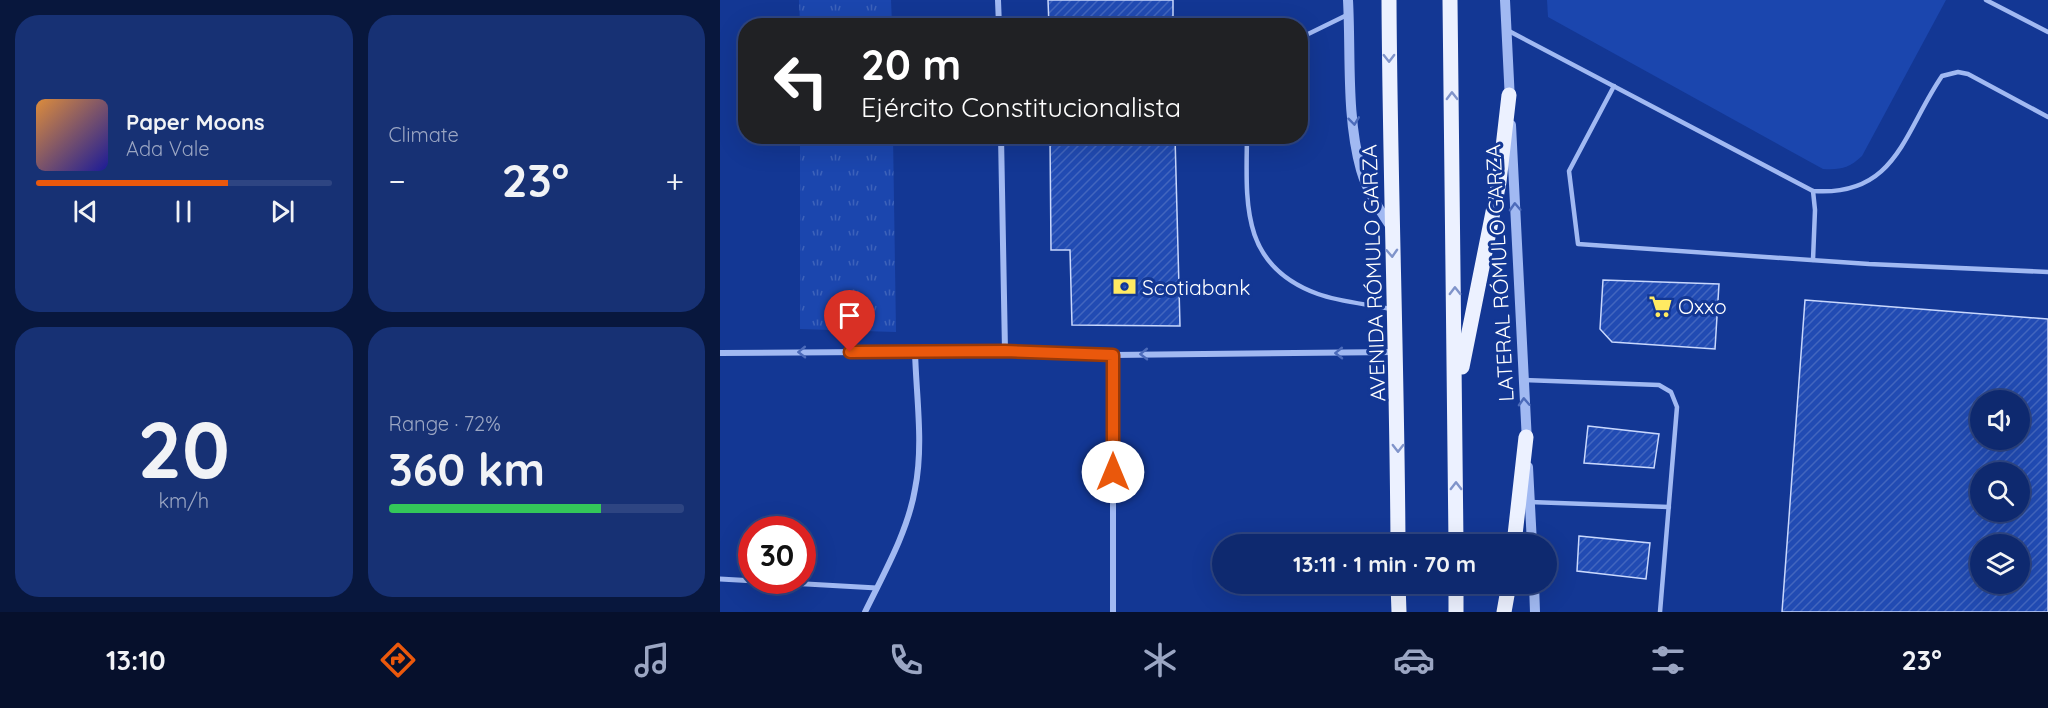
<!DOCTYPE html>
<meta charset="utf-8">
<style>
:root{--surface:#0e296f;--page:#173174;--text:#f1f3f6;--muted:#9ba6c3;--line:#2e4582;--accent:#ea580c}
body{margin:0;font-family:Quicksand,sans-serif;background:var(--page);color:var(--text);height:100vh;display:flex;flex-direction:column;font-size:22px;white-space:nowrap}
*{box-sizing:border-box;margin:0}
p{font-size:20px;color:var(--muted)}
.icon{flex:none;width:33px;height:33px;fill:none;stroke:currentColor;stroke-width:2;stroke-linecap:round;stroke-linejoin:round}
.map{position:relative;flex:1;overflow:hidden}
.side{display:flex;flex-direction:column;gap:15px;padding:15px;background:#08173d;width:720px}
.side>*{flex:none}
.top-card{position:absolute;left:18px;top:18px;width:570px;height:126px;border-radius:24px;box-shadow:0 6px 24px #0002,0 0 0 2px var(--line);background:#202124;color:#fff;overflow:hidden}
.controls{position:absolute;left:1250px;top:390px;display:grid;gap:12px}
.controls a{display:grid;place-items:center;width:60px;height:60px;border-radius:50%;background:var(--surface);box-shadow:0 6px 24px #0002,0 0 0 2px var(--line);font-size:30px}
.speed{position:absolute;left:18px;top:516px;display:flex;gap:12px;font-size:30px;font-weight:700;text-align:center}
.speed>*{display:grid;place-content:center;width:78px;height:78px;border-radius:50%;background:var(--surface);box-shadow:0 6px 24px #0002,0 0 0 2px var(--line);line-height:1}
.speed .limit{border:9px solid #d22;background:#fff;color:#111}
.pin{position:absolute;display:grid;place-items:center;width:51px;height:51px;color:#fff;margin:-62px -26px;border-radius:50% 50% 50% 0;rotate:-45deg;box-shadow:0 0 6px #0007}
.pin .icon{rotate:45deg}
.me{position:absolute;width:66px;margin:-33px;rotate:0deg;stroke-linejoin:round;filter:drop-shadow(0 0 4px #0008)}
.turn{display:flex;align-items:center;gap:21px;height:126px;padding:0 24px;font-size:27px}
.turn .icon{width:78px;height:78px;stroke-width:2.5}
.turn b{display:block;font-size:42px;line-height:51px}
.big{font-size:45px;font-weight:700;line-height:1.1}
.side .card{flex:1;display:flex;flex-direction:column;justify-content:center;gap:9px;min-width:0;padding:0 21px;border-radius:24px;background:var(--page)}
.side .dial{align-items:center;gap:0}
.dial b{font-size:78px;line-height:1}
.song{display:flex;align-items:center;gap:18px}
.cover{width:72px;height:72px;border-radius:9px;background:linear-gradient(135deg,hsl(30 70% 55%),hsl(240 70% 35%))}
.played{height:6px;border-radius:3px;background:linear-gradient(90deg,var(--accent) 65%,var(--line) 65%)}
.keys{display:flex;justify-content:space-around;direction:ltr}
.heat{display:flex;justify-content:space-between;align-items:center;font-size:33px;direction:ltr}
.charge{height:9px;border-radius:4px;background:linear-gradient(90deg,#34c759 72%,var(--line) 0)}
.side .tiles{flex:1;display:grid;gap:15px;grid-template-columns:repeat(2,1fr)}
.trip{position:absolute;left:492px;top:534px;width:345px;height:60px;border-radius:30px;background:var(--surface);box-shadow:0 6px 24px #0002,0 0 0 2px var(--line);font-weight:700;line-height:60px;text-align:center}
.tab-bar{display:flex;height:96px;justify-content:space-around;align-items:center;background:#06102c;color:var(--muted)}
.tab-bar .icon{width:42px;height:42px}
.tab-bar .selected{color:var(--accent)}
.tab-bar b{font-size:27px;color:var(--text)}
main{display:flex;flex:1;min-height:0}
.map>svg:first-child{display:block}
.grass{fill:#1b46ae}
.park{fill:url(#park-tufts)}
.building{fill:url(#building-hatch);stroke:#c9d8fd;stroke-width:1.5;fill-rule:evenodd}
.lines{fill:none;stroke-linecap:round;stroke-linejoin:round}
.service{stroke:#a1b9f2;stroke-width:4.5}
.pedestrian{stroke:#a1b9f2;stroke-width:5}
.minor{stroke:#a1b9f2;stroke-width:6}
.tertiary{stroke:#a1b9f2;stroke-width:10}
.primary{stroke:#ecf1ff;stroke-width:15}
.oneway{stroke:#8094ca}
.oneway2{stroke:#4c6bba}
.route-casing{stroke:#983908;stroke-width:15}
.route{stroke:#ea580c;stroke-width:10}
.labels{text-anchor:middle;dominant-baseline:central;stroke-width:6;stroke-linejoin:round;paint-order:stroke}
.street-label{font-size:21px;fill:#fff;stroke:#133794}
.poi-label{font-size:21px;fill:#fff;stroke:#133794;text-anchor:start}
</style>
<main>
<section class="side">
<div class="tiles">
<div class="card">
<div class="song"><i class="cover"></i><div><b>Paper Moons</b><p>Ada Vale</p></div></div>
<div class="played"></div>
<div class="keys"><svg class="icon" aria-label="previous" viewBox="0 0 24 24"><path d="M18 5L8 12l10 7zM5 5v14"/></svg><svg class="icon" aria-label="pause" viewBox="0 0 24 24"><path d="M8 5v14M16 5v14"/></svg><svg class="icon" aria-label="next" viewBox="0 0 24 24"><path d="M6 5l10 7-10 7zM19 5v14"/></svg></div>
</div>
<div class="card"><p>Climate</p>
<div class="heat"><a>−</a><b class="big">23°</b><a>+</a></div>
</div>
<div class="card dial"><b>20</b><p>km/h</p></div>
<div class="card"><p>Range · 72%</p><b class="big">360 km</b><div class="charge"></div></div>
</div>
</section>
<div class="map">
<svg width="1328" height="612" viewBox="0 0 1328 612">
<defs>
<pattern id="park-tufts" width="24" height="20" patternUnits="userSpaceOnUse" patternTransform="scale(1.5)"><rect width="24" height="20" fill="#1b46ae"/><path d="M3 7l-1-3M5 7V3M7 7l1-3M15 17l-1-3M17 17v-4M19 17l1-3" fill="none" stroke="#3d62ba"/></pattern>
<pattern id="building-hatch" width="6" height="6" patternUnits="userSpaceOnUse" patternTransform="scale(1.5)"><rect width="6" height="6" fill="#214bb3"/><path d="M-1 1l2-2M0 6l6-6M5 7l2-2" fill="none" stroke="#4266be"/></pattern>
</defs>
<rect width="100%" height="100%" fill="#133794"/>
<path class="grass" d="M827,0h399l-84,156c-13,12 -21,14 -39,13l-275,-152z"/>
<g class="park">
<polygon points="79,0 171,0 172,25 80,25"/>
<polygon points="80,137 173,137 176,332 80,329"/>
</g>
<g class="building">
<polygon points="328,0 453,0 453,26 329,26"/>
<polygon points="330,136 455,136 460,326 352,325 350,250 331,250"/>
<polygon points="883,280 999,284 995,349 892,342 880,329"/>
<path d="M1085,300l243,19v293h-266zM1260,400h39v40h-39zM1260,472h39v40h-39zM1260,544h39v40h-39z"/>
<polygon points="868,426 939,434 934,468 864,463"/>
<polygon points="859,536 930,543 926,579 857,571"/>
</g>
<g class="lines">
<g class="service">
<polyline points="1266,0 1328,32"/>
<path d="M787,30l306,161c84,6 91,-60 129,-115l16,-4 10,2 80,43"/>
<polyline points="580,38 627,15"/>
<polyline points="894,86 849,171 858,244 1149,264 1328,272"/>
<path d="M527,136c-1,70 -6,130 71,158 22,8 49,10 73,15"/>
<polyline points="1093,260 1095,210 1093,191"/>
<polyline points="803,380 939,385 951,392 957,407 940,612"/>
<polyline points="810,502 949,507"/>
</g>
<polyline class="pedestrian" points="0,579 157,588"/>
<g class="minor">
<polyline points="278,0 279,26"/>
<polyline points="281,136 285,351"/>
<polyline points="0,353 285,351 393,355 674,352"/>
<polyline points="393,355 393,612"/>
<path d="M145,612c19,-39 43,-81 50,-123 9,-44 1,-94 0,-138"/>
</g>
<g class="tertiary">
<path d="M628,0c3,55 -2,116 13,170 6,21 18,39 30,57"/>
<polyline points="785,0 790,101"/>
<polyline points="791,125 807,442"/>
<polyline points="808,467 812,544"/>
<polyline points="814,584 815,612"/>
</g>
<g class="primary">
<path d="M669,0c1,182 8,363 9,544"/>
<polyline points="730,0 736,544"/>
<polyline points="742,367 779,182 789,95"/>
<polyline points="794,544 806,437"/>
<polyline points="678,584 679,612"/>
<polyline points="736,584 736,612"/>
<polyline points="784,612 789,584"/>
</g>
</g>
<defs><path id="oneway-chevron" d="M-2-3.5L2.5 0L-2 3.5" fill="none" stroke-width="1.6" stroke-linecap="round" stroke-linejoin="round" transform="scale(1.5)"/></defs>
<g class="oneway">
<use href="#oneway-chevron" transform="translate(669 58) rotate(89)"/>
<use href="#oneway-chevron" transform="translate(732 96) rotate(-91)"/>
<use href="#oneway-chevron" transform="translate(672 253) rotate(87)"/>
<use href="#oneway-chevron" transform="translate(735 291) rotate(-91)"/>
<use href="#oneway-chevron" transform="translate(678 448) rotate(90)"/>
<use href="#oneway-chevron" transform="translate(736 486) rotate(-90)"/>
</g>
<g class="oneway2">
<use href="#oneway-chevron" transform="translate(634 121) rotate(83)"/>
<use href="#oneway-chevron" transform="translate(795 207) rotate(-93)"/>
<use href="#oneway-chevron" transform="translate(82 352) rotate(179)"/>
<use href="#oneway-chevron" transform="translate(619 353) rotate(179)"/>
<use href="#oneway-chevron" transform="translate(424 354) rotate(179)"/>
<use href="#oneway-chevron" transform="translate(804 402) rotate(-93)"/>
</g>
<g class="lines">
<defs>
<polyline id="route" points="130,352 285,351 393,355 393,472"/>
</defs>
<use href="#route" class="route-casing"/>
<use href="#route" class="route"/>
</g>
<defs>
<symbol id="bank-bare" viewBox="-9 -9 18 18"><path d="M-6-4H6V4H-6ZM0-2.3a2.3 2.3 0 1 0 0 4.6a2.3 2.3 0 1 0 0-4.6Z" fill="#ffea62" stroke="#133794" stroke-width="2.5" paint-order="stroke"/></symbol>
<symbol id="supermarket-bare" viewBox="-9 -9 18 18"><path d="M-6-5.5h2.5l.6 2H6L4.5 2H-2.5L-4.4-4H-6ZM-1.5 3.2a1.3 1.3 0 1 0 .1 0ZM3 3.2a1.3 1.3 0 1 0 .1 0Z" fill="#ffea62" stroke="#133794" stroke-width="2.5" paint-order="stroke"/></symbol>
</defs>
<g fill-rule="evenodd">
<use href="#bank-bare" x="388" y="270" width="33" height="33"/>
<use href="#supermarket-bare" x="924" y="290" width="33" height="33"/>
</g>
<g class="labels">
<g class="street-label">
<text transform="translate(653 273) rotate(-92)">AVENIDA RÓMULO GARZA</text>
<text transform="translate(779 273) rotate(-93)">LATERAL RÓMULO GARZA</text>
</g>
<g class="poi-label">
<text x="422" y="287">Scotiabank</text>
<text x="958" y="306">Oxxo</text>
</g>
</g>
</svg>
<div class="controls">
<a><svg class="icon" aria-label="sound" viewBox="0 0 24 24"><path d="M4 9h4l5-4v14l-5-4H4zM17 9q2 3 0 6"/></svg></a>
<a><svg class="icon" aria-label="search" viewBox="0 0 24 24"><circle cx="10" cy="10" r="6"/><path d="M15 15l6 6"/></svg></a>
<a><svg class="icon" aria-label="layers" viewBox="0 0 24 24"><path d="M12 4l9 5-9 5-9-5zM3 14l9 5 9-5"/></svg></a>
</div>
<div class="speed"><div class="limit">30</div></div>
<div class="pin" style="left:130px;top:352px;background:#d93025"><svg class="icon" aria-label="arrive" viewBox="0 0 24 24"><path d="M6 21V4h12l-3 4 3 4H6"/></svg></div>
<svg class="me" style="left:393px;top:472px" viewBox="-20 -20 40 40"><circle r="19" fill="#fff"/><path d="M0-13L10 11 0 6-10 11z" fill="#ea580c"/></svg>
<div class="trip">13:11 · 1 min · 70 m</div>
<div class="top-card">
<div class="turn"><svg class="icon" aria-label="left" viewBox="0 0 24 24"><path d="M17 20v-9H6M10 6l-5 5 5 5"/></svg><div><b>20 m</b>Ejército Constitucionalista</div></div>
</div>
</div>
</main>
<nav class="tab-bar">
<b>13:10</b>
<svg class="icon selected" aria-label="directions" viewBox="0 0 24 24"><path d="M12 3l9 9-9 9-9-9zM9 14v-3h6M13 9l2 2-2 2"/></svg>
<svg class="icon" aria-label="music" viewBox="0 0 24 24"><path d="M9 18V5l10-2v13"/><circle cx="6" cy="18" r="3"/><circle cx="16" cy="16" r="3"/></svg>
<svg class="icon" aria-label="phone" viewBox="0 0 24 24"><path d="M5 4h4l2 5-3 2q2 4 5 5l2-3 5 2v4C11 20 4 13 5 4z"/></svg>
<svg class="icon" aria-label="climate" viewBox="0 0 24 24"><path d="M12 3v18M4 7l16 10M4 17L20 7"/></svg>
<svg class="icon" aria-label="car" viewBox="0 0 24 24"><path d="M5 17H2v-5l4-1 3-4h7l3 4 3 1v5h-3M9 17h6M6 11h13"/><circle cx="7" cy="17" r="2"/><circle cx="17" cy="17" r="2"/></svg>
<svg class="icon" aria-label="filters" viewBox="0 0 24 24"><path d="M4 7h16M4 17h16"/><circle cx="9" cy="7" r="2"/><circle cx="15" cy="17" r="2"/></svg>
<b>23°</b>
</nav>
